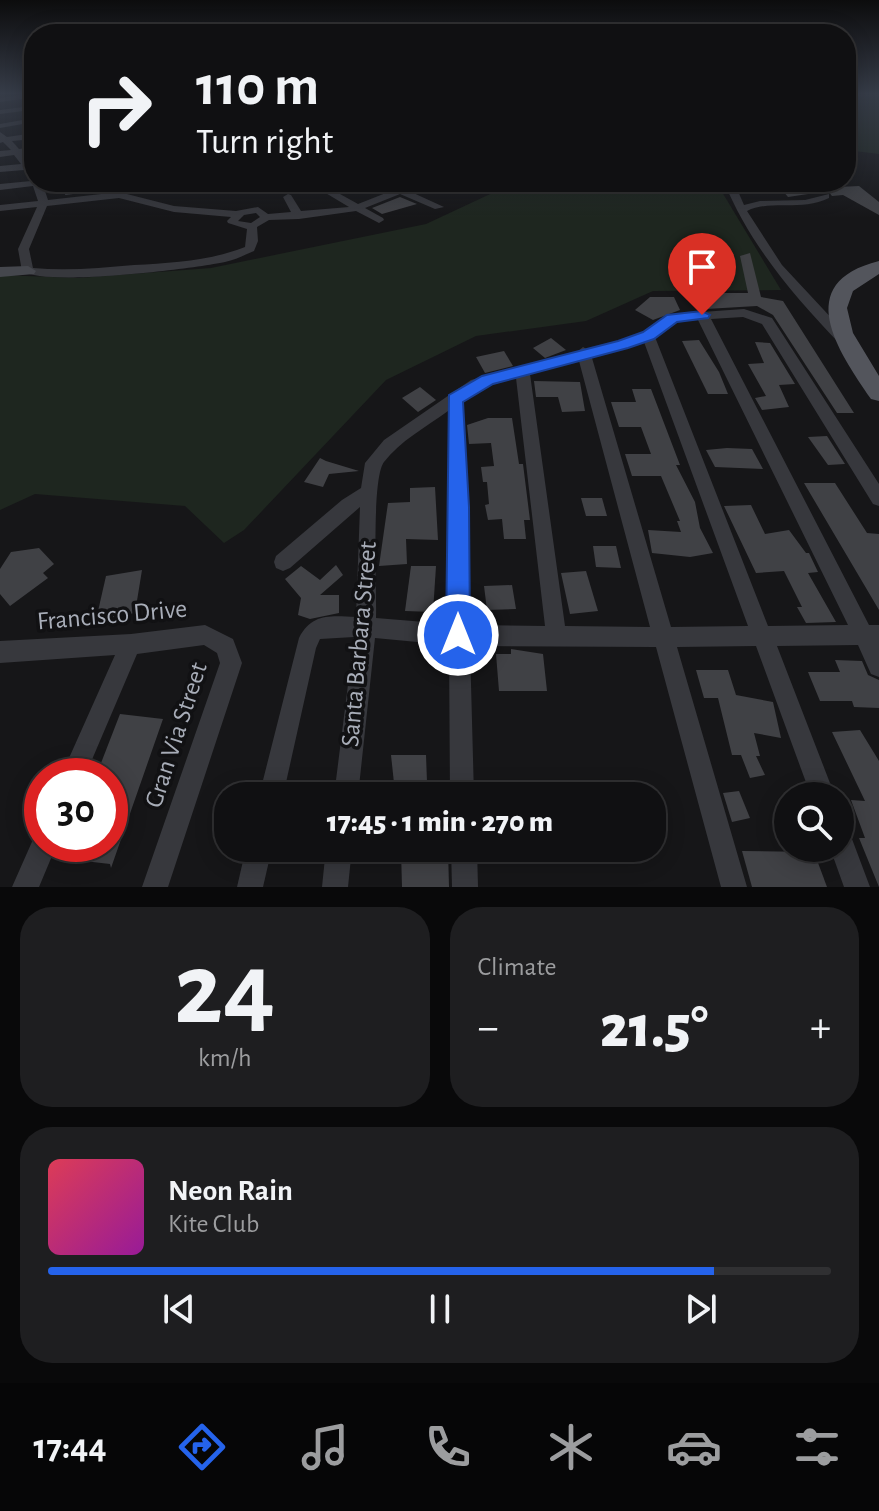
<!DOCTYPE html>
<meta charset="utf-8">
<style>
:root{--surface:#101012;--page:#1e1e20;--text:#f1f3f6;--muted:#9c9d9f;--line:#303032;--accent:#2563eb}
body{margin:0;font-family:"Alegreya Sans",sans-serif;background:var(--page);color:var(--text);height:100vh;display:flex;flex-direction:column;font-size:30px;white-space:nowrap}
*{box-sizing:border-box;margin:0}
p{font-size:26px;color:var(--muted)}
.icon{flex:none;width:44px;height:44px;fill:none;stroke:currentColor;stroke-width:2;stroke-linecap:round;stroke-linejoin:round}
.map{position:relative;height:887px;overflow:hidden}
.side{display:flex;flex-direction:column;gap:20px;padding:20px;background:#09090a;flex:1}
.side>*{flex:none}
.top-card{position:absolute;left:24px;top:24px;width:832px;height:168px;border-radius:32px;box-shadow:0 4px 20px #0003,0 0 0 2px var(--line);background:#101012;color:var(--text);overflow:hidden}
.controls{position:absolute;left:774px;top:782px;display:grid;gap:16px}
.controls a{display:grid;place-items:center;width:80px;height:80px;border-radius:50%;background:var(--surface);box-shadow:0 4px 20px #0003,0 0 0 2px var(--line);font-size:40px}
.speed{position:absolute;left:24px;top:758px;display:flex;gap:16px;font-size:40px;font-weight:700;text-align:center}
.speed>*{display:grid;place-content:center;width:104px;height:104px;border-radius:50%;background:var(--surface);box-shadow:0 4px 20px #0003,0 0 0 2px var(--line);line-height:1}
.speed .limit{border:12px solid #d22;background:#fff;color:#111}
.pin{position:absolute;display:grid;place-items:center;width:68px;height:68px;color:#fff;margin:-82px -34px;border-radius:50% 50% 50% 0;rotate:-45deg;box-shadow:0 0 8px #0007}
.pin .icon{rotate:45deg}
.me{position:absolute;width:88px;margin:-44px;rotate:0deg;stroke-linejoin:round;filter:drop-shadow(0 0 6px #0008)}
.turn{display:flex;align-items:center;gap:28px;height:168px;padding:0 40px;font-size:36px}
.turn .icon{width:104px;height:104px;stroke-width:2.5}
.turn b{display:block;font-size:56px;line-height:68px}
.big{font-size:60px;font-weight:800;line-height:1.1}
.side .tile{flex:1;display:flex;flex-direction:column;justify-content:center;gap:12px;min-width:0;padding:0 28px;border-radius:32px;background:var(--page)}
.side .dial{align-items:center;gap:0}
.dial b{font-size:104px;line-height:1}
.song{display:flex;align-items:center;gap:24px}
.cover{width:96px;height:96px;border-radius:12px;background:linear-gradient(135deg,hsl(350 70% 55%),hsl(300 70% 35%))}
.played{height:8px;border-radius:4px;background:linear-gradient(90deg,var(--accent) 85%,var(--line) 85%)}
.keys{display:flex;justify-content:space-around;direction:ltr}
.heat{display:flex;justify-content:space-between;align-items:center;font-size:44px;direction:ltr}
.side .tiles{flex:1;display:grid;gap:20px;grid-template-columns:1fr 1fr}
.tile:last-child{grid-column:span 2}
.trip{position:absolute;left:214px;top:782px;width:452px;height:80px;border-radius:32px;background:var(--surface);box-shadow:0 4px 20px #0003,0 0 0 2px var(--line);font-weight:800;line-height:80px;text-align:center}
.dock{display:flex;height:128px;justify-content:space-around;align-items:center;background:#060607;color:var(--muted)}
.dock .icon{width:56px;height:56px}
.dock .selected{color:var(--accent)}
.dock b{font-size:36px;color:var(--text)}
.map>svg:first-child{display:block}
.green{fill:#1e261f}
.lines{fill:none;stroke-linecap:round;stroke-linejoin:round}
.river{fill:#2c353c;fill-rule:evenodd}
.building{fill:#404145}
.street{fill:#37383d;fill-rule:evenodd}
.secondary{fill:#45474d;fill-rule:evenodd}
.primary{fill:#53555c;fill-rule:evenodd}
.route{fill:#2563eb;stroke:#184099;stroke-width:2}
.labels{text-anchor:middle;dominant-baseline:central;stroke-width:7;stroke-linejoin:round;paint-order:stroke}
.near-street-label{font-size:26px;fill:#a8adb8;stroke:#111113}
</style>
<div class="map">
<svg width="879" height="887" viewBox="0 0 879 887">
<rect width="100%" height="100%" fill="#161618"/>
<g class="green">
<polygon points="846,94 879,94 879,154 846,150"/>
<polygon points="516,182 716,182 781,290 653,291 586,321 476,336 386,380 244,530 224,543 185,506 35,494 0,510 0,275 79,278 211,268 426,224"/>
</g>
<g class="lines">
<path class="river" d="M169,182h98c-11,11 -86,11 -98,0z"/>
</g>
<g class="building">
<polygon points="69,182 106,182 106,190 65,195"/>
<polygon points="833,183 838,187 859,186 879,202 879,215 843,195 832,196 828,191 788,197 778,185"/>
<polygon points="400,197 417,204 382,214 372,208"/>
<polygon points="750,253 761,297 783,301 854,413 837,413 773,315 757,306 706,309 697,293 748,293 740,256"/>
<polygon points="650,297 674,297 680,310 653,320 635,310"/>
<polygon points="551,338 566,350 545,358 533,348"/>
<polygon points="699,340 719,372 728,394 708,394 682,341"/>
<polygon points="755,342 770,343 795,384 779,385 789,407 762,410 755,398 766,396 748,364 764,363"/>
<polygon points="504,351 513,366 485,373 476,357"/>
<polygon points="534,381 580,382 585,411 562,412 558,397 536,397"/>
<polygon points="420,387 436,400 418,412 402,398"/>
<polygon points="632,389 651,389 680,465 676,465 695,502 700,528 713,553 690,557 652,553 648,530 681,532 677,521 680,521 661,476 632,476 625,454 651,454 641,427 619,427 611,402 636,402"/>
<polygon points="488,418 512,418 519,464 523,464 530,520 524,520 526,539 504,539 502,519 488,520 485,505 489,504 487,482 483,482 481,467 494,466 491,443 469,444 467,425"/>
<polygon points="827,436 845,464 828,465 808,437"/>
<polygon points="727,448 752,449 763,469 715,467 706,450"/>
<polygon points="320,458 326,461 359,471 329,474 323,487 304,482"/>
<polygon points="804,483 835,483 867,533 879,534 879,610"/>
<polygon points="435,487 438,540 406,539 407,564 379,566 388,503 410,502 410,488"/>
<polygon points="581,498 602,498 607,516 586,516"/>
<polygon points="751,505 765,534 789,530 806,553 809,553 818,572 808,573 836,622 806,623 797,607 802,607 784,571 756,573 724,506"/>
<polygon points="593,546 616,546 621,568 596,567"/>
<polygon points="39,548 54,564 43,573 48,578 10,606 0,594 0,569 11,552"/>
<polygon points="336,565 343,575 320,595 339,595 339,613 310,619 298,615 301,598 285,579 301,566 320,580"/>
<polygon points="411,566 436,566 433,612 405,611"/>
<polygon points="142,570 135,613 96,620 106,576"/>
<polygon points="586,571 598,611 570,614 561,573"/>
<polygon points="512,585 516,609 487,610 484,586"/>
<polygon points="511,649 543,654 547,691 499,691 496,654 511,654"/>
<polygon points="835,660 862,661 868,675 879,680 879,708 854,707 852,701 820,701 808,672 840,672"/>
<polygon points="696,670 728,670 736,695 773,702 781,738 754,733 760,756 756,756 765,775 750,778 741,755 732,755 718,698 704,698"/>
<polygon points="120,714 163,719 111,868 110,864 58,858 64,844 110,844 110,776 96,776"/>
<polygon points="860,730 879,761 879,887 859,838 865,838 851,800 865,801 832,732"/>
<polygon points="391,755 426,755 427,782 394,783"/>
<polygon points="739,791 750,818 732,822 723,793"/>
<polygon points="448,849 449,887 402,887 401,851"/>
<polygon points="742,851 814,852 827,887 752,887"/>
</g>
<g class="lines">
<g class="street">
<polygon points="22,95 22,99 0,102 0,98"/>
<polygon points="31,106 31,110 0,114 0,110"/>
<polygon points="34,118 34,122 0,128 0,124"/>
<path d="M0,132l7,5 27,-4v6l-22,2 7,8 15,-2v6l-11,1 7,10 4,-1v19h18l-9,3 5,15 71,-8 55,14 62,5 22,-4 10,7 23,-2 -8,-15 5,-3 3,1 10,16 48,-4 -30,-18v-4l3,-1 36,20 33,-13 -18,-9h13l14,6 15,-6h14l-20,9 35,16 -9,2 -35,-15 -35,14 18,10 1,2 -5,3 -23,-12 -57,8 -30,1 -12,7 1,14 -4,10c-10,4 -19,9 -29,11 -34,7 -179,25 -203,9l-4,-22 19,-42 -37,4v-6l38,-4 -5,-15 -33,4v-6l31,-3 -7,-11 -24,2v-6l21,-2 -7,-9 -14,2v-6l11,-1 -8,-8 -3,1zM119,198l55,14 57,5 -4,4 1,2 19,6 -2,18c-36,14 -73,16 -111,18 -34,3 -67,6 -101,3l-4,-19 18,-43zM256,213l4,4 -9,6 -13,-2 6,-6z"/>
<polygon points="450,182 464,182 481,189 476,192"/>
<path d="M724,182h10l10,23 16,-4 45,-1 24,-6v4c-28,14 -58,1 -82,13l35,54 68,73v6h-10c-47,-49 -90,-99 -116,-162z"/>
<path d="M744,309l28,9 107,166v22l-6,-2 -111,-180 -19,-7 -32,2 158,306h10v52l-8,-3 -13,-29 -81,1 58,150h-24l-55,-150 -79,1 70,240h-26l-65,-240 -186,-1 4,150h-24l-1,-151 -74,-7 -17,158h-24l20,-159 -34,2 -4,9 -33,148h-24l40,-158c13,-25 31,-22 57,-21l4,-110 -70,61 -7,3 -7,-3 -2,-6 2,-6 66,-56 19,-12 4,-25 19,-23 87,-60 105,-27 7,-6 5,3 55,-17 30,-19zM698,320l150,305 -80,1 -113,-289 21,-15zM644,342l104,284 -77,1 -79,-269zM579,361l71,266 -85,-1 -35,-252zM516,378l29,248 -76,-1 -6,-224 18,-13zM448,411l1,213 -73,-6c1,-28 -5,-139 8,-156 16,-21 42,-35 64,-51z"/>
<polygon points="205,625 233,639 242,663 168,887 142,887 220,663 217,653 204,645 137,654 85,776 61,776 115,655 0,663 0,641 131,634"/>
<polygon points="840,827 849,831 870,887 844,887 830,848 840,848"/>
<polygon points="42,832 42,844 57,844 39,887 12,887 35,835"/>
<polygon points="246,848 272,848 263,887 237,887"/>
<polygon points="326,848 352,848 348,887 322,887"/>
<polygon points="451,848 477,848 478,887 452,887"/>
</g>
<polygon class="secondary" points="28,266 36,271 34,274 0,277 0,267"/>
<path class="primary" d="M879,261v13l-26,17 -6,17 6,25 26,43v25l-8,-2c-33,-48 -80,-116 8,-138z"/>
</g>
<linearGradient id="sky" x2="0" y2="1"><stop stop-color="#0c0c0d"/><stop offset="0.43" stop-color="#363c48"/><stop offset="1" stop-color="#363c48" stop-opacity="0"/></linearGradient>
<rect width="879" height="218" fill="url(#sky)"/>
<polygon class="route" points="702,311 710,315 708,318 677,322 654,339 628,348 493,384 463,402 469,507 470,635 467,643 458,647 450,643 446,635 449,395 482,376 618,341 643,332 667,315"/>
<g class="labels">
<g class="near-street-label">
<text transform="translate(112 615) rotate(-5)">Francisco Drive</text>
<text transform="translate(359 644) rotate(-85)">Santa Barbara Street</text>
<text transform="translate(176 735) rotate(-72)">Gran Via Street</text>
</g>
</g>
</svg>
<div class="controls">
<a><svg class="icon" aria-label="search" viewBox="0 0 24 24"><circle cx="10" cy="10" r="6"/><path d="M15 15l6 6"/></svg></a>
</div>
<div class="speed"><div class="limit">30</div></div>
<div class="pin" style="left:702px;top:315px;background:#d93025"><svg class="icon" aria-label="arrive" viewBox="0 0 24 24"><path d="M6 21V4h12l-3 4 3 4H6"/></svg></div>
<svg class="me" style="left:458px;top:635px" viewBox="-20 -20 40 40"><circle r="17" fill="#2563eb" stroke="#fff" stroke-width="3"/><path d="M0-11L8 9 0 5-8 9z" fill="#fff"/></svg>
<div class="trip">17:45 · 1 min · 270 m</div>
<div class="top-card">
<div class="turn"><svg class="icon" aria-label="right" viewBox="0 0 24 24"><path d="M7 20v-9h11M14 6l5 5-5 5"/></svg><div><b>110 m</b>Turn right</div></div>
</div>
</div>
<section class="side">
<div class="tiles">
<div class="tile dial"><b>24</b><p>km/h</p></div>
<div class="tile"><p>Climate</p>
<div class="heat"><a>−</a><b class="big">21.5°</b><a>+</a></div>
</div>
<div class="tile">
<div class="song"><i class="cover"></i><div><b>Neon Rain</b><p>Kite Club</p></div></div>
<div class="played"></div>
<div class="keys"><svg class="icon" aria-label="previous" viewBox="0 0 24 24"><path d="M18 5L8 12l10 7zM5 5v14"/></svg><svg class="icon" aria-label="pause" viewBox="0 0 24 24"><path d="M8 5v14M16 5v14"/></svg><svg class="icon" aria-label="next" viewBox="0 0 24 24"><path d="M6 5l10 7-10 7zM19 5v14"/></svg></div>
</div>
</div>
</section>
<nav class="dock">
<b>17:44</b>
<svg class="icon selected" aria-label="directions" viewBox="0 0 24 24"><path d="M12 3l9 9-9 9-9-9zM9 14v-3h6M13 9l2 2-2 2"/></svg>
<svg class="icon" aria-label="music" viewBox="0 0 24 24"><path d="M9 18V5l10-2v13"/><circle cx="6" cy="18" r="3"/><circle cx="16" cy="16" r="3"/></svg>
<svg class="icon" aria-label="phone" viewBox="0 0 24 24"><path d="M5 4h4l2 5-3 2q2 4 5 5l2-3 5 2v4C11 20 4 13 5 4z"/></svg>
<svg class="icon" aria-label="climate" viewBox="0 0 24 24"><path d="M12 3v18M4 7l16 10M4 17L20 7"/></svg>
<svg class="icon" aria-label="car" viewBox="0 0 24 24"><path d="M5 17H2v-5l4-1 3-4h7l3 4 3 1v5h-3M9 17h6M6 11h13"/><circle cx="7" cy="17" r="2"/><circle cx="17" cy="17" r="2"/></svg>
<svg class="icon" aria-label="filters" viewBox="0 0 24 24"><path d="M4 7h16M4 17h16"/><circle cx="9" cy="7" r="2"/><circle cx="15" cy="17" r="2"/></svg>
</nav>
